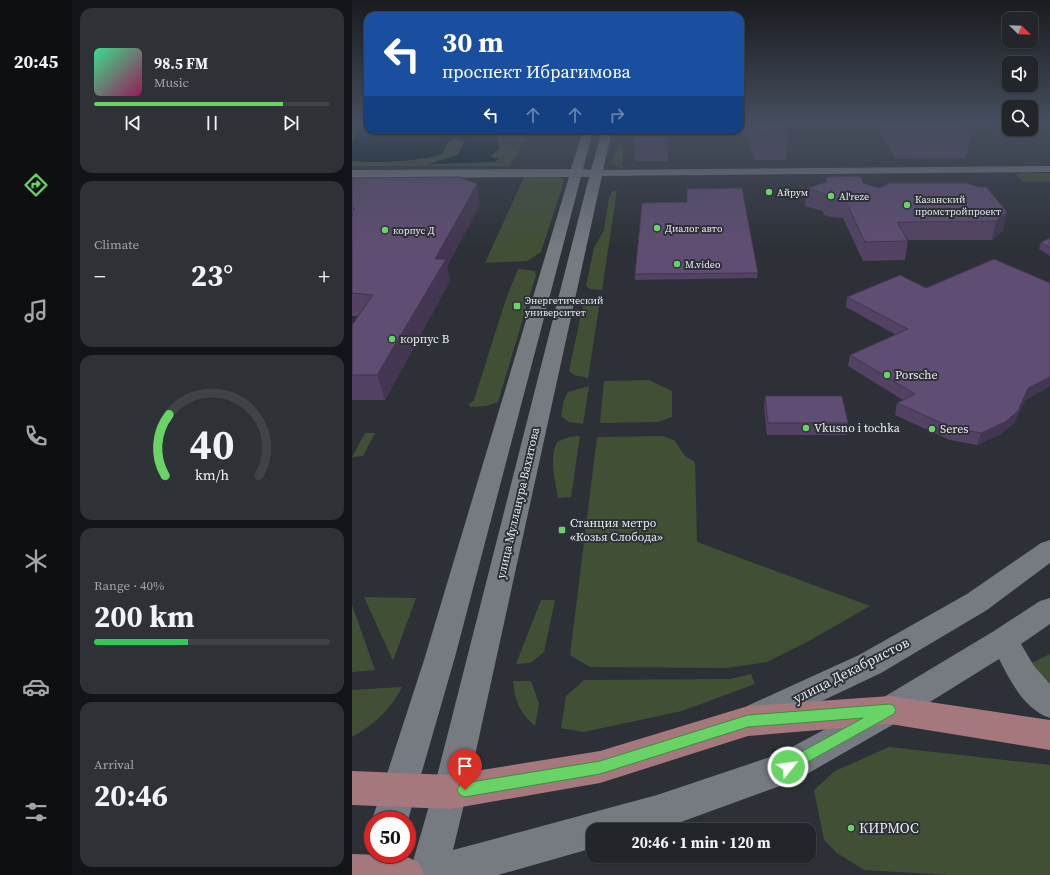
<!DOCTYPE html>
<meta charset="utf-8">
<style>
:root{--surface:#222529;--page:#2e3135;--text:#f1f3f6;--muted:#a2a5a8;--line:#3f4246;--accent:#67d465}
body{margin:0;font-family:"Source Serif 4",serif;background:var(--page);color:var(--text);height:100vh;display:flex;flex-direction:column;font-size:15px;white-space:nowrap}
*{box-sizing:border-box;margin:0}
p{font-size:13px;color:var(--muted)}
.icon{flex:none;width:22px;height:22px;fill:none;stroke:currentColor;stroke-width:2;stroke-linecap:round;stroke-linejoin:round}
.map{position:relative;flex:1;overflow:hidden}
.drawer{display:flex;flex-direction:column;gap:8px;padding:8px;background:#131417;width:280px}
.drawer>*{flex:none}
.banner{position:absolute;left:12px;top:12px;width:380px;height:122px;border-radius:12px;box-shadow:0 1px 3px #0004,0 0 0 1px var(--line);background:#1a4fa0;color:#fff;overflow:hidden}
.needle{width:26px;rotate:113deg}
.fabs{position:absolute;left:650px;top:12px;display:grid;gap:8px}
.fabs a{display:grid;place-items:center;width:36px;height:36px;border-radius:8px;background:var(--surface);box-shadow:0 1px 3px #0004,0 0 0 1px var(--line);font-size:20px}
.speed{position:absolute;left:12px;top:811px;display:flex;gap:8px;font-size:20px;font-weight:700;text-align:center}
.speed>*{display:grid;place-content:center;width:52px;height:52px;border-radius:50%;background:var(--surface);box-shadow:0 1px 3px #0004,0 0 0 1px var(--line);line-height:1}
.speed .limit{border:6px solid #d22;background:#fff;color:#111}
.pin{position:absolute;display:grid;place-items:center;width:34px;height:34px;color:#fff;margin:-41px -17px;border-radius:50% 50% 50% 0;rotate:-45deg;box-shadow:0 0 4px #0007}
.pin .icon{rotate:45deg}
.me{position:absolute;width:44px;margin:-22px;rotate:61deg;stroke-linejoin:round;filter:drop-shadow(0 0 3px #0008)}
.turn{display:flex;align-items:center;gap:14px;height:84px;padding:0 12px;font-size:18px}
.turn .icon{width:52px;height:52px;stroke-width:2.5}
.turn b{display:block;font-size:28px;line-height:34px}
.lanes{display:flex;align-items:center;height:38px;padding:0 12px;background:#0003;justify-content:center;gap:20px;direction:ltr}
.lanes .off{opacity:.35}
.big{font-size:30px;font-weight:700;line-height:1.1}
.drawer .widget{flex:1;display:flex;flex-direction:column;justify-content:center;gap:6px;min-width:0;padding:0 14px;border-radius:12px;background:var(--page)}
.drawer .dial{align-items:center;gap:0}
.dial svg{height:104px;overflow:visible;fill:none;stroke:var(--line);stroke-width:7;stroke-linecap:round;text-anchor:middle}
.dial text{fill:var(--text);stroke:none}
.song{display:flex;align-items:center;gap:12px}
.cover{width:48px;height:48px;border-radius:6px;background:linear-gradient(135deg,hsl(150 70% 55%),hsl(330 70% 35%))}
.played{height:4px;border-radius:2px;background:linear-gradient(90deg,var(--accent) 80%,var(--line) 80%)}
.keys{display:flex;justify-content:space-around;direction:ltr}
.heat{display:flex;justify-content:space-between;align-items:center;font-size:22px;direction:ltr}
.charge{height:6px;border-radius:3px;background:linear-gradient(90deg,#34c759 40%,var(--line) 0)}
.trip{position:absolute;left:234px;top:823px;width:230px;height:40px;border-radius:12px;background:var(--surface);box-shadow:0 1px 3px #0004,0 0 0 1px var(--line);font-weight:700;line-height:40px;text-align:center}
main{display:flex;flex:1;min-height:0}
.tab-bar{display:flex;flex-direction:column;width:72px;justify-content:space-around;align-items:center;background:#0e0f10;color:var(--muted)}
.tab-bar .icon{width:28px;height:28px}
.tab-bar .on{color:var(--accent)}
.tab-bar b{font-size:18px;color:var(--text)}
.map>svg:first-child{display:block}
.green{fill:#414f34}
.water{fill:#001a22}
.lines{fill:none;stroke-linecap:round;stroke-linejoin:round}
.street{fill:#767a81;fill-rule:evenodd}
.secondary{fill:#767a81;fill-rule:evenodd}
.primary{fill:#a5787d;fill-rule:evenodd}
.wall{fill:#534263}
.shaded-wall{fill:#433650}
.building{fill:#604d73;stroke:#433650}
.route{fill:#67d465;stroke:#438a42}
.poi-dot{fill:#67d465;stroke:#2d3137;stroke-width:1.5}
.labels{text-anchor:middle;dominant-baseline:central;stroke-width:4;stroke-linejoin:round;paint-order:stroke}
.far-poi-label{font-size:10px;fill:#eaedf1;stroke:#2d3137;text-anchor:start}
.poi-label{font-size:12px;fill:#eaedf1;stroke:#2d3137;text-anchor:start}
.street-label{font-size:12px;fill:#eaedf1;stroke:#2d3137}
.near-street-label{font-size:14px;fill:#eaedf1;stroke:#2d3137}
.near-poi-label{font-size:14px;fill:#eaedf1;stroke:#2d3137;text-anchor:start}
</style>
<main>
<nav class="tab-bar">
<b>20:45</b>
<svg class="icon on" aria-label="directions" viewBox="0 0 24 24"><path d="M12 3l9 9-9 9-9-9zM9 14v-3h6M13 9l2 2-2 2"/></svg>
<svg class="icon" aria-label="music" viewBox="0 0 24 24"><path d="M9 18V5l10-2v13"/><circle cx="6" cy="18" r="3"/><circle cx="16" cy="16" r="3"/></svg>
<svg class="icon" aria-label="phone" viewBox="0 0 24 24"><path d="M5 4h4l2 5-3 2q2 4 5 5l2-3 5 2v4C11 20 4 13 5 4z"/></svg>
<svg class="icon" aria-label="climate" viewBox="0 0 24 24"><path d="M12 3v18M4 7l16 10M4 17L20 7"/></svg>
<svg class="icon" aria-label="car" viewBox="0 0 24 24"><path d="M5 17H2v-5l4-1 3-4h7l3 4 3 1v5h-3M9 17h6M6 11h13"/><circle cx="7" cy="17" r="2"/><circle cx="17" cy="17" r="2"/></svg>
<svg class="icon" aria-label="filters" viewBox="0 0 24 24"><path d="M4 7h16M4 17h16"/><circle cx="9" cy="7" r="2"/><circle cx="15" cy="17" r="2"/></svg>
</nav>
<section class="drawer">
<div class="widget">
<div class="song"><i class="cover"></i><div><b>98.5 FM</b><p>Music</p></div></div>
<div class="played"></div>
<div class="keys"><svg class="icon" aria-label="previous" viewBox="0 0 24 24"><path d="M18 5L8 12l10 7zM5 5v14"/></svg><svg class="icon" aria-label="pause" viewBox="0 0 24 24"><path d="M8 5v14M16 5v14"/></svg><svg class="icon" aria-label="next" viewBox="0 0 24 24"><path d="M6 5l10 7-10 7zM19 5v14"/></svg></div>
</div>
<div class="widget"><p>Climate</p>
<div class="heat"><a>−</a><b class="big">23°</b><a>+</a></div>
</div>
<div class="widget dial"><svg viewBox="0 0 100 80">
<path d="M14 69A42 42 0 1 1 86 69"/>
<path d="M14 69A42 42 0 0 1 17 22" stroke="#67d465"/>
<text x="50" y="56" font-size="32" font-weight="700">40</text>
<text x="50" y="72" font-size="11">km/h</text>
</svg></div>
<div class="widget"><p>Range · 40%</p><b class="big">200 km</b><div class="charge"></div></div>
<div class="widget"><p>Arrival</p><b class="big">20:46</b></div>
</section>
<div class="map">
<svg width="698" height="875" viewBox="0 0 698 875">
<rect width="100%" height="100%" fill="#2d3137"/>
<g class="green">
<polygon points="0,124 16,124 16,130 178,130 158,166 0,166"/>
<polygon points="266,148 272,148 270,163 271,169 258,164"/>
<polygon points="668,173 698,173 698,182 671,182 664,175"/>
<polygon points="173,175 207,176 212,181 189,252 175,261 133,263"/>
<polygon points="265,190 250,290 238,289 234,286 242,248 252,230 257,197 260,192"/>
<polygon points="166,269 183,271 184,275 146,402 135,406 118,407 117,404 122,400 154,299"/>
<polygon points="232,301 248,301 236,378 222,375 217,371"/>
<polygon points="297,380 320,391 320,417 306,422 248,423 252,381"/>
<polygon points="237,386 231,424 217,422 209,416 212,400 216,392"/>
<polygon points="13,433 23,433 11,456 0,457"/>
<path d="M228,436l-9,61 -13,1c-3,-19 -9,-39 -1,-56l12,-5z"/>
<polygon points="310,436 322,440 333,456 343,462 345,542 518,606 455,642 415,662 374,668 238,667 218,655 245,437"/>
<polygon points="12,597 64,598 41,661"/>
<polygon points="189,600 203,600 192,652 178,663 164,664"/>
<polygon points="0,605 23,670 0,672"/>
<polygon points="698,654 698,695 677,664"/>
<polygon points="399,674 403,684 330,711 232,732 209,728 214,696 232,680 378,679"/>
<path d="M161,681h18l8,23 -4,22c-15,-13 -20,-24 -22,-45z"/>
<path d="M50,687c-11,22 -28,38 -50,50v-47z"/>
<polygon points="537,747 698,765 698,875 596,875 512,870 485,853 472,840 462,790 483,771"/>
</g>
<path class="water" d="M15,124l1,6h130l-2,3 4,15 -10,9 9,1 -4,4 -66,2 28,-9 8,-14 -10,-2 -5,1 -9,15c-29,7 -59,8 -89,6v-21z"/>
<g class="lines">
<polygon class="street" points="698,166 698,172 244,176 239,173 244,170"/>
<g class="secondary">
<path d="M231,130h10l-10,39 8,1 11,-40h10l-145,662 -14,58 204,-55 122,-41 100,-54 115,-69 46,-30 10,-3v26l-29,20 13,22 16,18v34c-26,-9 -39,-36 -51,-59l-98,61 -101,58 -12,5 -129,47h-66v18l-95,27h-89l24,-83 156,-615h-8l-126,480 -47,163 -1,2v-2h-34v2l-1,-2 53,-163 144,-480 -217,1v-8l219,-1z"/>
<polygon points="698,540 698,563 635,610 529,673 417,726 406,730 395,726 390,716 395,706 507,655 615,594 689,543"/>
</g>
<g class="primary">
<polygon points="538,696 698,720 698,750 538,724 396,736 248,783 98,809 0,805 0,771 98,775 248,751 396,706"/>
<polygon points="0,854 53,856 66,862 72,875 0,875"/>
</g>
</g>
<g class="wall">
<polygon points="393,124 432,124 436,134 434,160 403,160 393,135"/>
<polygon points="522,124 609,124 619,134 614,158 544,159"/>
<polygon points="689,124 698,124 698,131"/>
<polygon points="282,130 317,130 316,161 283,161 282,135"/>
<polygon points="474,177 511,183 528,188 655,212 651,230 640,240 555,240 556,241 553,260 511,261 491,218 479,217 472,215 471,211 453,206 455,188 473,182"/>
<polygon points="0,178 128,204 95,267 98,281 33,400 0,400 0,325 6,316 0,316"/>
<polygon points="698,238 698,256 687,249 689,242"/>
<polygon points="406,273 405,278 283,280 283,274"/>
<polygon points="698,283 698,386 673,400 662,423 649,434 625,445 598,440 543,415 545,403 551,400 496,366 498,355 544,335 494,307 495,297 574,288"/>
<polygon points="413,396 496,423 494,435 415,435 412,407"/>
</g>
<g class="shaded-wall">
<polygon points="316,130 317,130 316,161 315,135"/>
<polygon points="125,184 128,204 95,267 98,281 33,400 25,375 83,259"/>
<polygon points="655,212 651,230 640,240 644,221"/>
<polygon points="698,377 698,386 673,400 662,423 649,434 625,445 629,433 676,388"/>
</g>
<g class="building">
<polygon points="399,124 432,124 436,134 404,134"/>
<polygon points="540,124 609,124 619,134 548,135"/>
<polygon points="282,130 316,130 315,135 282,135"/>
<polygon points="500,176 509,177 511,183 528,188 538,183 614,183 627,187 634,187 655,212 644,221 545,222 556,241 513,242 493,200 481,200 473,197 473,194 455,188 475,182 474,177"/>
<polygon points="108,177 125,184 83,259 94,259 25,375 0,375 0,325 21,295 0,293 0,212 3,208 0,208 0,178"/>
<polygon points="390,188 406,273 283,274 290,203 335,202 335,189"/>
<polygon points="698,238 698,248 689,242"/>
<polygon points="642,259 698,283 698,377 676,388 666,411 653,422 629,433 601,428 545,403 563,394 498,355 556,329 495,297 548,275 574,288"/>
<polygon points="413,396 490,396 496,423 416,423"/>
</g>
<linearGradient id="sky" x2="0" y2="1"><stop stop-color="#191b1e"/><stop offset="0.5" stop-color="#464e5e"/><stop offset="1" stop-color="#464e5e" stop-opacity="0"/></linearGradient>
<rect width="698" height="247" fill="url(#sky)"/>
<polygon class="route" points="538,704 542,706 544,710 542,714 436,773 431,771 429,767 431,762 511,718 396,727 248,774 113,797 108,795 105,790 108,785 113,783 248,761 396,715"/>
<g class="poi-dot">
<circle cx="417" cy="192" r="4"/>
<circle cx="479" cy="196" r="4"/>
<circle cx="555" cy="205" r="4"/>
<circle cx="305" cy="228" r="4"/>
<circle cx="33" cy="230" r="4"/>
<circle cx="325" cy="264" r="4"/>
<rect x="161" y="302" width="8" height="8" rx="2"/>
<circle cx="40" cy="339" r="4"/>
<circle cx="535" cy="375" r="4"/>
<circle cx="454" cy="428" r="4"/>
<circle cx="580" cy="429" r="4"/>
<rect x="206" y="526" width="8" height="8" rx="2"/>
<circle cx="499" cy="828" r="4"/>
</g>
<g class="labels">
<g class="far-poi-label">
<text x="425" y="192">Айрум</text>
<text x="487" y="196">Al'reze</text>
<text x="563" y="199">Казанский<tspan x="563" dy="12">промстройпроект</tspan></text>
<text x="313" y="228">Диалог авто</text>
<text x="41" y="230">корпус Д</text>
<text x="333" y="264">M.video</text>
<text x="173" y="300">Энергетический<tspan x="173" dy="12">университет</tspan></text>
</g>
<g class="poi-label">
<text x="48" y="339">корпус В</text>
<text x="543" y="375">Porsche</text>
<text x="462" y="428">Vkusno i tochka</text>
<text x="588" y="429">Seres</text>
<text x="218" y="523">Станция метро<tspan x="218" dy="14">«Козья Слобода»</tspan></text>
</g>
<g class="street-label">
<text transform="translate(166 503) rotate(-77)">улица Мулланура Вахитова</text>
</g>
<g class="near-street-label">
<text transform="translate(499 670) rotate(-27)">улица Декабристов</text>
</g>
<g class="near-poi-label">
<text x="507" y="828">КИРМОС</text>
</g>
</g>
</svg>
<div class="fabs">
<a><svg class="needle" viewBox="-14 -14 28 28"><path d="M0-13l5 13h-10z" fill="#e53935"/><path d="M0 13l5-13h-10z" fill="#a2a5a8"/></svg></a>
<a><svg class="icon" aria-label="sound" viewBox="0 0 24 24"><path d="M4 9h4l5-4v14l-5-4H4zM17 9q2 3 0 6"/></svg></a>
<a><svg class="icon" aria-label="search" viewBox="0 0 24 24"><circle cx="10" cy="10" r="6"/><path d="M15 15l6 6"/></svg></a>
</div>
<div class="speed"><div class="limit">50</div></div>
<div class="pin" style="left:113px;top:790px;background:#d93025"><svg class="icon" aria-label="arrive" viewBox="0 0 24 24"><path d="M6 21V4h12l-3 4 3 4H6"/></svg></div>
<svg class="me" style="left:436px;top:767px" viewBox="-20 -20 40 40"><circle r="17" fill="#67d465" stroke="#fff" stroke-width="3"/><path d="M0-11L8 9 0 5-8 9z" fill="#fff"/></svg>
<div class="trip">20:46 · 1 min · 120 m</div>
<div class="banner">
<div class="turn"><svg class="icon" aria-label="left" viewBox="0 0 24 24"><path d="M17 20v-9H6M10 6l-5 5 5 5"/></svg><div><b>30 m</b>проспект Ибрагимова</div></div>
<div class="lanes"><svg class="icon" aria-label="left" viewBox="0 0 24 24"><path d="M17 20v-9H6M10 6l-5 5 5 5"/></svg><svg class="icon off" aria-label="ahead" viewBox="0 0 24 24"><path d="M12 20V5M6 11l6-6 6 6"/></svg><svg class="icon off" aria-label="ahead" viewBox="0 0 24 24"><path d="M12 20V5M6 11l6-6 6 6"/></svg><svg class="icon off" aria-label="right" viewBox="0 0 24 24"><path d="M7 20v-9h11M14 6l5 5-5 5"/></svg></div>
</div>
</div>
</main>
